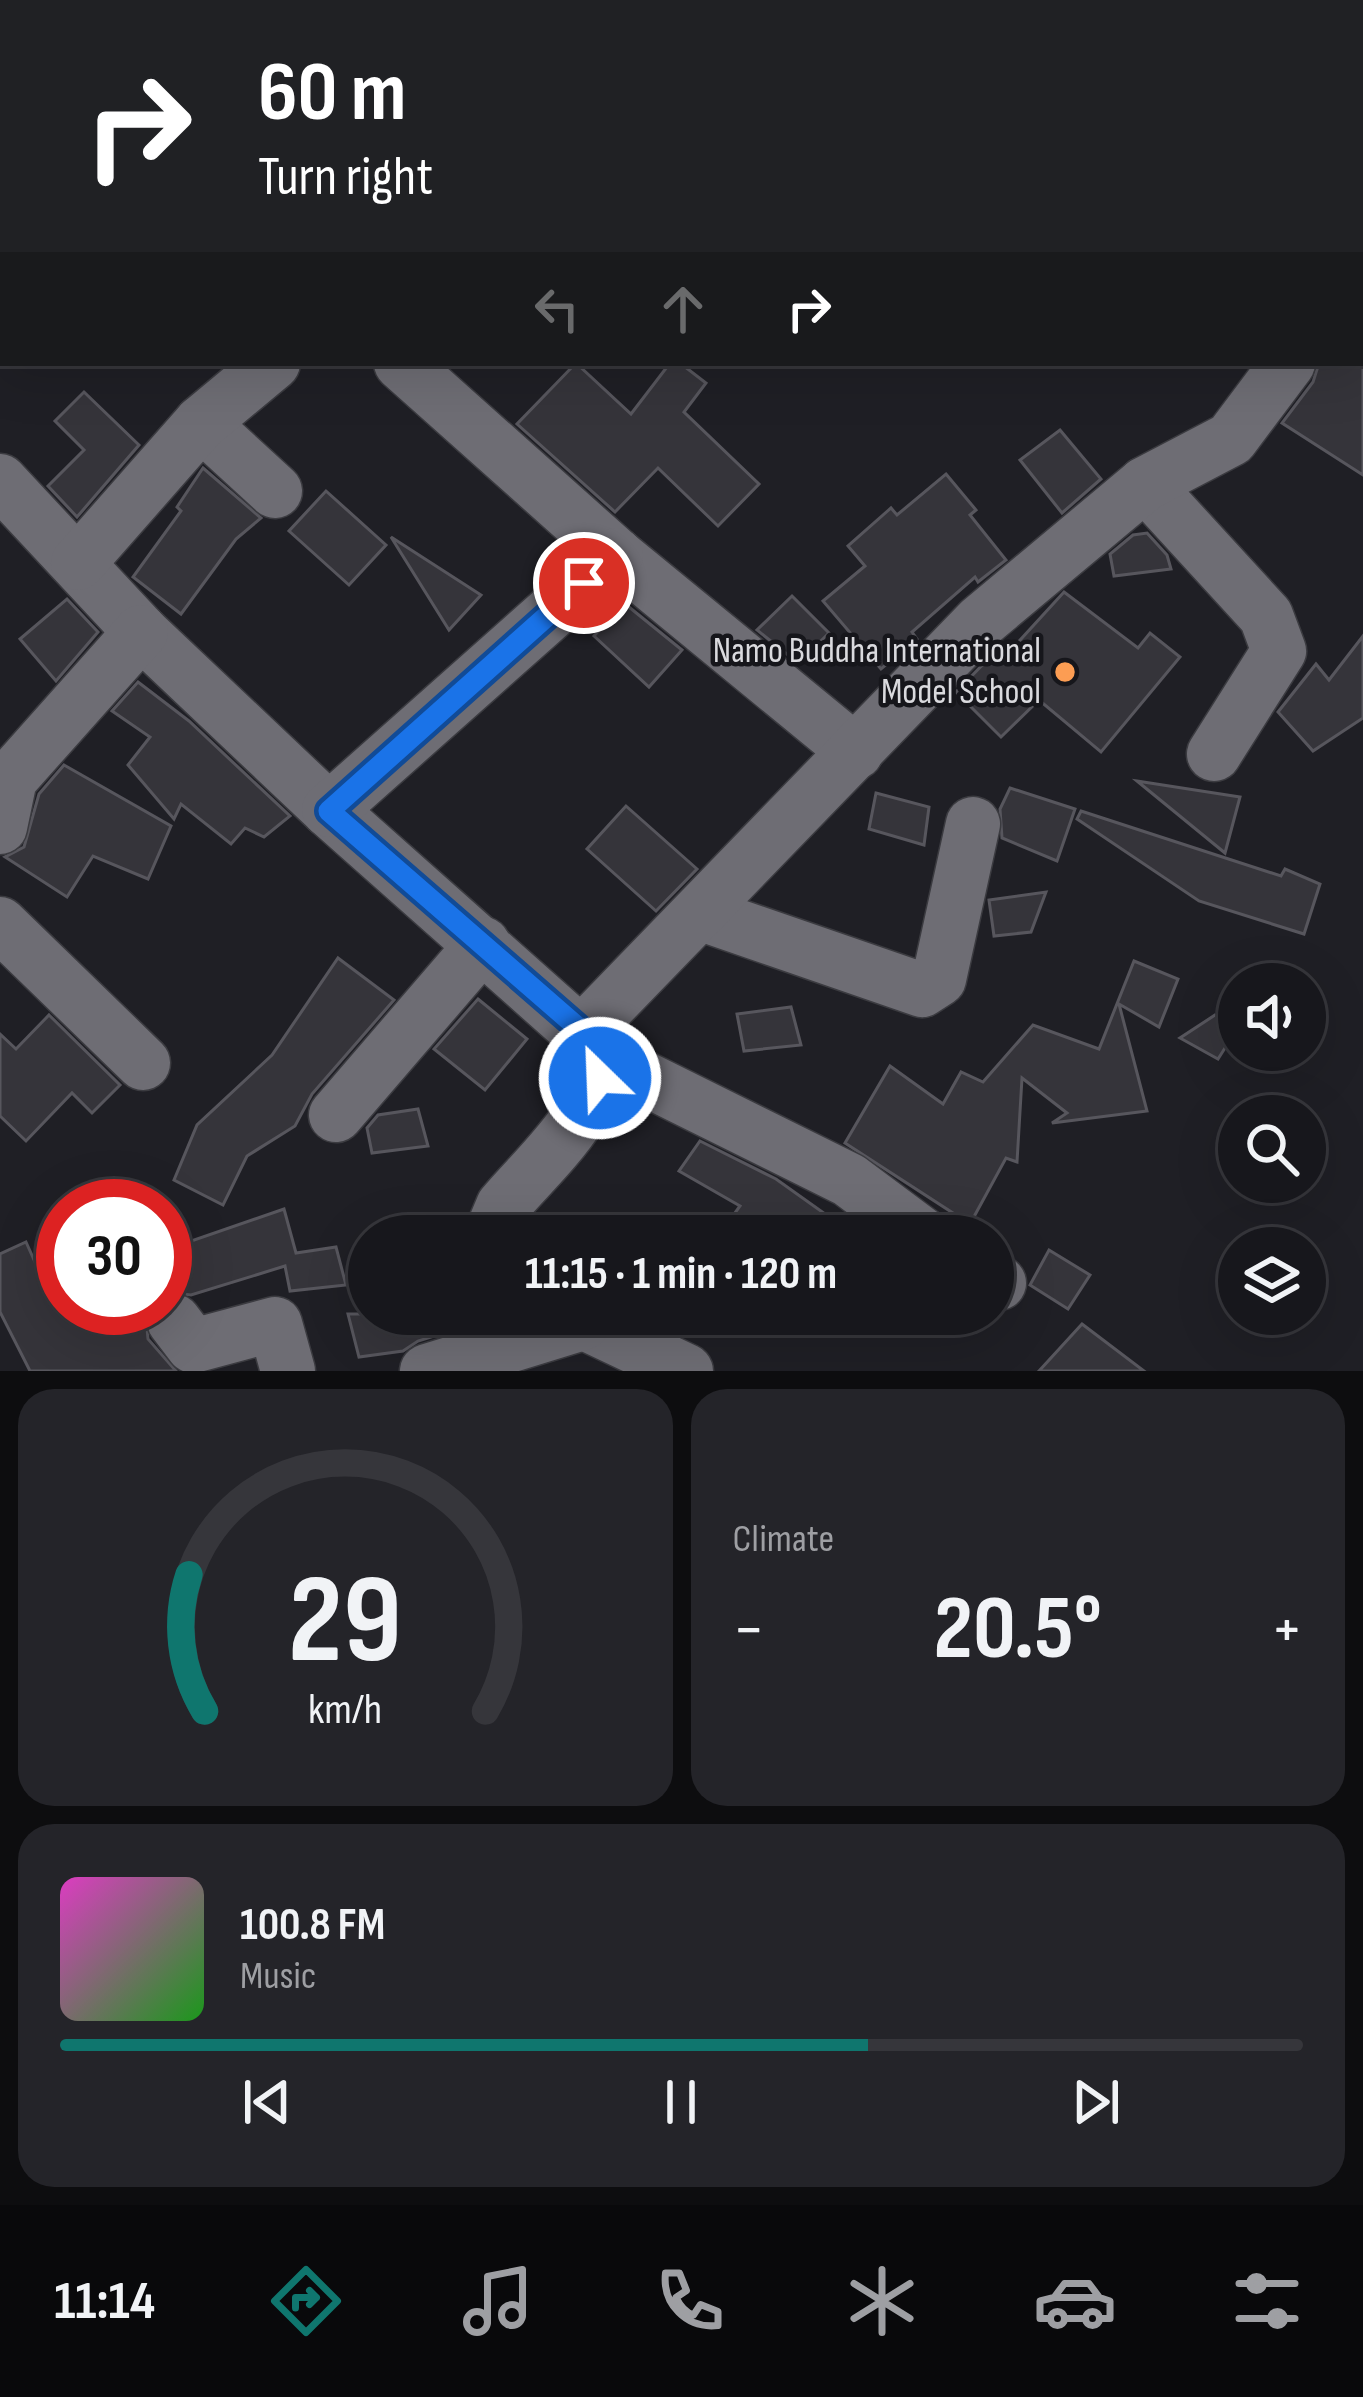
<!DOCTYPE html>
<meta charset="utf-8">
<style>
:root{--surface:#17171c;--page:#242429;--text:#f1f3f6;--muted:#9e9fa3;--line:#36363b;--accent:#0f766e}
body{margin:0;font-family:"Sofia Sans Condensed",sans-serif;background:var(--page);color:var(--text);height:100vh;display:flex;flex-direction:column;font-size:45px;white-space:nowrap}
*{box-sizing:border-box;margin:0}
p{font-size:39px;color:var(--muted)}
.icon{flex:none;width:66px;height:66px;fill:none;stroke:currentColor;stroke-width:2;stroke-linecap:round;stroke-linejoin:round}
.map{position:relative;height:1371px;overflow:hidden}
.sheet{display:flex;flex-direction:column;gap:18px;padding:18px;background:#0d0d0f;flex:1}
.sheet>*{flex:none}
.hud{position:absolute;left:0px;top:0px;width:1365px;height:366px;box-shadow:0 12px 48px #0002,0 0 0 3px var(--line);background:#202124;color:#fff;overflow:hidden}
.fabs{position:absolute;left:1218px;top:963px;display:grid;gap:24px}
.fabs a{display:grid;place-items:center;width:108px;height:108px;border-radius:50%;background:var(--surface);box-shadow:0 12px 48px #0002,0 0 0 3px var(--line);font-size:60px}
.speed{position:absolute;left:36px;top:1179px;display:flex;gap:24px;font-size:60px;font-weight:700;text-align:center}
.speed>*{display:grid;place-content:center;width:156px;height:156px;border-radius:50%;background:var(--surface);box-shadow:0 12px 48px #0002,0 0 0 3px var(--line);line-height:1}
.speed .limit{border:18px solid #d22;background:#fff;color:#111}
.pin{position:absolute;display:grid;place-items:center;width:102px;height:102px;color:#fff;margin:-51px;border:6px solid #fff;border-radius:50%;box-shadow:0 3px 12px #0007}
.me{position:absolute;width:132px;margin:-66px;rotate:336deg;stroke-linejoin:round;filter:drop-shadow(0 0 9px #0008)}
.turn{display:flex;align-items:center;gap:42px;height:252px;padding:0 60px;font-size:54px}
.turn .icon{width:156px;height:156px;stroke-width:2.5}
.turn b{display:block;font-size:84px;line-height:102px}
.lanes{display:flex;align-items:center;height:114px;padding:0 60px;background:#0003;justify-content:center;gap:60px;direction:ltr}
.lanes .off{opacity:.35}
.big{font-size:90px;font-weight:700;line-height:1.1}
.sheet .widget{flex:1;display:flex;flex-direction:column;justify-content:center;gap:18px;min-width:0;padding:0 42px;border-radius:36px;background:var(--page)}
.sheet .dial{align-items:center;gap:0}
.dial svg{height:312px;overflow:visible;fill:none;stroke:var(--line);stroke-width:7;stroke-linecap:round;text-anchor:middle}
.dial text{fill:var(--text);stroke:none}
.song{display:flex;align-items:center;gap:36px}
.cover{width:144px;height:144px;border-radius:18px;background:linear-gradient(135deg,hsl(310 70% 55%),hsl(120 70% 35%))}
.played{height:12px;border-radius:6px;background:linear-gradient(90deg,var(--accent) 65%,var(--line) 65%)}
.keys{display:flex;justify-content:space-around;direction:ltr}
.heat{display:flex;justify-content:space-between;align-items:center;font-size:66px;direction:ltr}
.sheet .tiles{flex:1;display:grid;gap:18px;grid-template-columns:1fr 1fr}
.widget:last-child{grid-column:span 2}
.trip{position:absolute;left:348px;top:1215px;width:666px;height:120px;border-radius:60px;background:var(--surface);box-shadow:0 12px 48px #0002,0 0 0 3px var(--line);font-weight:700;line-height:120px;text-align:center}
.tabs{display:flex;height:192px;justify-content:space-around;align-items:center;background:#09090b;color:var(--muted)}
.tabs .icon{width:84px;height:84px}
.tabs .selected{color:var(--accent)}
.tabs b{font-size:54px;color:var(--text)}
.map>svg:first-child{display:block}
.building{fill:#35343a;stroke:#57565d;stroke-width:3}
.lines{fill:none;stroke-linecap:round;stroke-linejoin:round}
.minor-casing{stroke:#3b3b40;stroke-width:57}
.minor{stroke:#6e6d74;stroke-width:54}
.route-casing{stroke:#114b97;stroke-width:30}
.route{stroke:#1a73e8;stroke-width:21}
.poi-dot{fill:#fc9d53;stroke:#16161b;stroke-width:4.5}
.labels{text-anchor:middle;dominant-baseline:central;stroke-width:9;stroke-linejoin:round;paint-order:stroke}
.poi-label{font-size:36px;fill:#dadade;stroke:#16161b;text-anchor:end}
</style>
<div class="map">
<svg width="1363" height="1371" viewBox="0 0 1363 1371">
<rect width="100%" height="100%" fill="#1f1f25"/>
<g class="building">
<polygon points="576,363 631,414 670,363 680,363 706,383 684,412 759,484 718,526 658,468 615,512 517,424"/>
<polygon points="1319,363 1363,363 1363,475 1282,423 1313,382"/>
<polygon points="84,392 139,445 77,517 48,486 84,450 55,421"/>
<polygon points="1060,430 1101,479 1062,513 1020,460"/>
<polygon points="203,468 261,518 236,539 181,614 133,577 181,511 177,507"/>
<polygon points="946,474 976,510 970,515 1006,560 978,582 975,577 912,632 917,639 881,669 823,601 865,566 848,546 891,508 897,515"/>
<polygon points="326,491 386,545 349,585 289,531"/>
<polygon points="1147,533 1167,555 1171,569 1114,576 1110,554 1133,535"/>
<polygon points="391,537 481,595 449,630"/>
<polygon points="1064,592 1138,648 1150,633 1180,657 1101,752 1039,700 1001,737 956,692 1003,644 1010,651"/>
<polygon points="792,596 829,633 798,663 757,630"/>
<polygon points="67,599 98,632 56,681 20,639"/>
<polygon points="624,603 682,650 649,687 594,636"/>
<polygon points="1363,636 1363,718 1313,751 1278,712 1316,664 1329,680"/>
<polygon points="138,682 189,721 290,816 264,837 245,828 231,844 181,804 174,819 128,765 150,737 112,711"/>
<polygon points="64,765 171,826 148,879 93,856 67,897 5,857 24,847 39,794"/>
<polygon points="1137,781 1240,797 1225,853"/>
<polygon points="1010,788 1075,809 1057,861 1002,838 1000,809"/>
<polygon points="876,793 929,807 924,845 869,829"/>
<polygon points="626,806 697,869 656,911 587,849"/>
<polygon points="1081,811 1281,876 1285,869 1320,884 1304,934 1199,901 1077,819"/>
<polygon points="1046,892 1031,932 994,936 989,900"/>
<polygon points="338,958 394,1000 312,1094 295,1126 247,1156 223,1205 174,1180 197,1125 272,1055"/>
<polygon points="1134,961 1178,979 1159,1027 1119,1004 1147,1111 1052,1123 1067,1113 1022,1078 1017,1162 1006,1158 970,1224 845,1143 890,1066 943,1104 961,1072 983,1082 1033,1025 1099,1049"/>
<polygon points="478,999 527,1039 485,1090 434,1049"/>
<polygon points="791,1007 801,1045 744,1051 737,1014"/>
<polygon points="49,1015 120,1085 92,1113 72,1093 26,1141 0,1116 0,1034 16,1049"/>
<polygon points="1215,1015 1239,1026 1218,1059 1180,1038"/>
<polygon points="418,1109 428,1146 372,1153 367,1128 378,1115"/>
<polygon points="700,1141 776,1179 856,1236 759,1236 732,1217 740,1206 679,1171"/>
<polygon points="284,1209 296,1253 336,1247 346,1285 290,1291 285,1266 191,1295 165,1292 165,1250"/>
<polygon points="26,1242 56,1309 145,1308 148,1339 176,1371 30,1371 0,1312 0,1254"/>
<polygon points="1049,1250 1090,1275 1068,1309 1030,1285"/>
<polygon points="348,1314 505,1314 418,1341 403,1351 359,1357"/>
<polygon points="1082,1324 1144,1371 1039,1371"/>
</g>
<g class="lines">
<defs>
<g id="minor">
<polyline points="1165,0 1165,3"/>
<polyline points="7,3 11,0"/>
<polyline points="1362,85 1363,86"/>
<polyline points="1362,263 1363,261"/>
<polyline points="401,363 616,555 856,752"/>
<polyline points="201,423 275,491"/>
<path d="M0,481l141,151 188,178 268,238c13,56 -61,118 -94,158l-8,19 2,11"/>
<polyline points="1145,484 1266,616 1279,651 1214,754"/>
<polyline points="78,563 201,423 273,363"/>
<polyline points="329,810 616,555"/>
<polyline points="0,827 10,779 141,632"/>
<polyline points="699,913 922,990 939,979 973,824"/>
<polyline points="0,924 143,1063"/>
<polyline points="583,1032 980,622 1145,484 1231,439 1288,363"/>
<polyline points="599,1056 849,1180 924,1236"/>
<polyline points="336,1115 483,944"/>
<polyline points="993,1279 999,1283"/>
<polyline points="566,1314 686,1371"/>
<polyline points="174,1321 193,1346 275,1324 288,1371"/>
<polyline points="427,1371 583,1323"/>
</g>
</defs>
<use href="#minor" class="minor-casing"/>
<use href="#minor" class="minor"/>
</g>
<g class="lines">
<defs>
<polyline id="route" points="584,583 329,811 583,1032 597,1048 600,1078"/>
</defs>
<use href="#route" class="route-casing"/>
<use href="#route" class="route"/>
</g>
<circle class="poi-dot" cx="1065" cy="672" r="12"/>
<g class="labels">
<g class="poi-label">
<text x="1041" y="651">Namo Buddha International<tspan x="1041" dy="41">Model School</tspan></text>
</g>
</g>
</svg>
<div class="fabs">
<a><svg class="icon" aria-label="sound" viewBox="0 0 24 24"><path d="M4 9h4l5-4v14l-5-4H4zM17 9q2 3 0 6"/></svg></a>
<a><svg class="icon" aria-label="search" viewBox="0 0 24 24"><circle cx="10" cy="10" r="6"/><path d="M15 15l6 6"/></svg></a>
<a><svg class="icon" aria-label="layers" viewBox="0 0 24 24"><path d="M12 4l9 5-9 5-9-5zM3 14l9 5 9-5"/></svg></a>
</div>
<div class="speed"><div class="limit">30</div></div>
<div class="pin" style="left:584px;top:583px;background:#d93025"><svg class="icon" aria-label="arrive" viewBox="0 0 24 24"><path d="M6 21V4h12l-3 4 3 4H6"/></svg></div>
<svg class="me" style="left:600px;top:1078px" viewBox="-20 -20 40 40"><circle r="17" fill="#1a73e8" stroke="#fff" stroke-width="3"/><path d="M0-11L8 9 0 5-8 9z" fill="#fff"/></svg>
<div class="trip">11:15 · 1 min · 120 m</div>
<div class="hud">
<div class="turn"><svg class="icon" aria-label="right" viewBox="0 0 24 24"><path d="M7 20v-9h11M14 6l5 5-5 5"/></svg><div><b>60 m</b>Turn right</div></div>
<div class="lanes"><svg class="icon off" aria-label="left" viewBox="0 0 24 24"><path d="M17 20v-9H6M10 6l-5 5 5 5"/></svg><svg class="icon off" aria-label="ahead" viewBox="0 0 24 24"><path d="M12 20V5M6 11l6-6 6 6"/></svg><svg class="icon" aria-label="right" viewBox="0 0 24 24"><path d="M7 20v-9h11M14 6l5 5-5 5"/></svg></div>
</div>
</div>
<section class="sheet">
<div class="tiles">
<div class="widget dial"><svg viewBox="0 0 100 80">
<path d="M14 69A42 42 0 1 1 86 69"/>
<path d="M14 69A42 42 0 0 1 10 34" stroke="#0f766e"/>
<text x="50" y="56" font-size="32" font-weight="700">29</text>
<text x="50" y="72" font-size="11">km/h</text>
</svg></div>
<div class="widget"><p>Climate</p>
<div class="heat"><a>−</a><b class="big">20.5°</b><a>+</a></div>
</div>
<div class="widget">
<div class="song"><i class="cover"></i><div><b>100.8 FM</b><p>Music</p></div></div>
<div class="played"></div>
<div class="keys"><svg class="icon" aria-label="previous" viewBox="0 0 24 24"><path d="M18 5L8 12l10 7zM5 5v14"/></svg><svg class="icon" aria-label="pause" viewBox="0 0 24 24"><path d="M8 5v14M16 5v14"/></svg><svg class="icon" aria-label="next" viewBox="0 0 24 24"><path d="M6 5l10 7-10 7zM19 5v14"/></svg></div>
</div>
</div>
</section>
<nav class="tabs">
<b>11:14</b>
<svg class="icon selected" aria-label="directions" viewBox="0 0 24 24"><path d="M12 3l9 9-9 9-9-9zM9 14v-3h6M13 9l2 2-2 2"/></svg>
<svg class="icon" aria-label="music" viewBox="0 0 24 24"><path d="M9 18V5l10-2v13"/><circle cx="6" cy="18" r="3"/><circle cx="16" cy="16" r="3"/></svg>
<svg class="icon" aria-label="phone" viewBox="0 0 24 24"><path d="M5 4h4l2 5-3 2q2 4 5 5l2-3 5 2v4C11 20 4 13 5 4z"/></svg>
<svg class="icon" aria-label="climate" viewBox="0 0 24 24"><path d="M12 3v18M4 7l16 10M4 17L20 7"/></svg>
<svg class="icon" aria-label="car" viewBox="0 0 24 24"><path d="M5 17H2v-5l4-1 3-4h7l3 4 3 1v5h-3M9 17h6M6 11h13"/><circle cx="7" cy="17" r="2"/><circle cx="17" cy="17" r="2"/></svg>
<svg class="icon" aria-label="filters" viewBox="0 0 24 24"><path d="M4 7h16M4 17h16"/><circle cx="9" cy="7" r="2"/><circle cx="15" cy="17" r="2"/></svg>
</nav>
